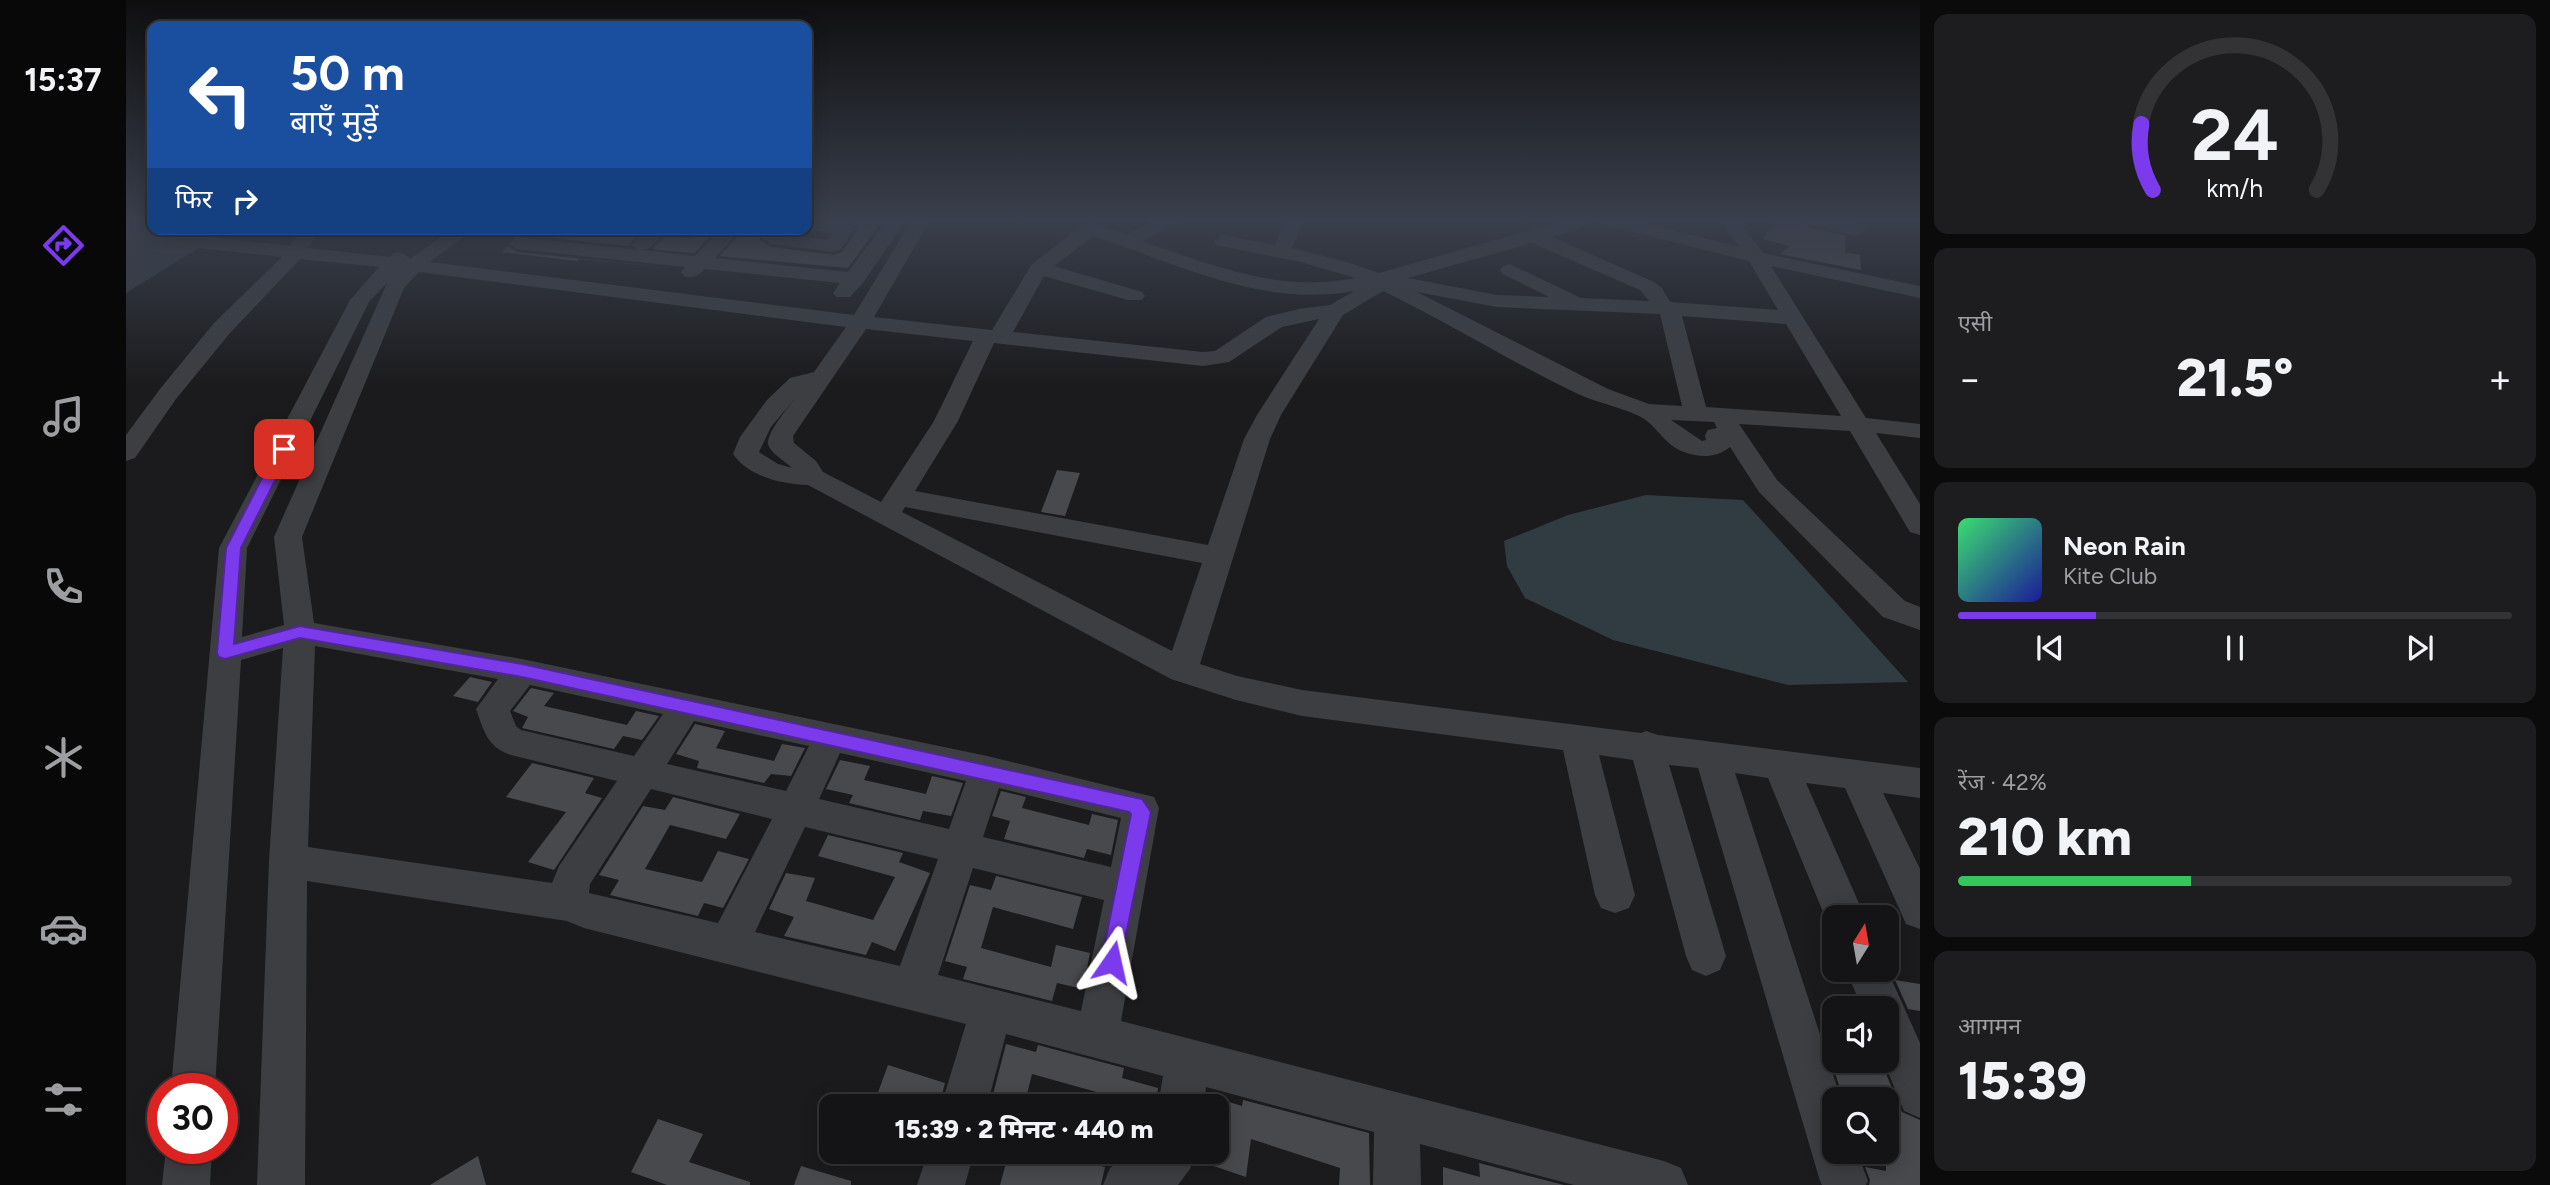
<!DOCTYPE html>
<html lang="hi">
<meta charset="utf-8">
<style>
:root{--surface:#141416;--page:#1d1d1f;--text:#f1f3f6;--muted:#9d9ea1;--line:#333335;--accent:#7c3aed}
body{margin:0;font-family:Figtree,"Noto Sans Devanagari",sans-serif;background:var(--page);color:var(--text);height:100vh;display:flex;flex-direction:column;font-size:26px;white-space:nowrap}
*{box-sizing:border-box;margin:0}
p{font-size:23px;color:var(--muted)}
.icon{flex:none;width:38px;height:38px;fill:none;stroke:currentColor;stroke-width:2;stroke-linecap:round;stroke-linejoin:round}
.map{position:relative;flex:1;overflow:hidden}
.sheet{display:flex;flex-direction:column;gap:14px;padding:14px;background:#0b0b0c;width:630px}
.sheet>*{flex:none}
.hud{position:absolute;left:21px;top:21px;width:665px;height:214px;border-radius:14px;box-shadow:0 4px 18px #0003,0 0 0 2px var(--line);background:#1a4fa0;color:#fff;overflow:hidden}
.needle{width:46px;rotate:11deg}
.buttons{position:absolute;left:1696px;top:905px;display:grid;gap:14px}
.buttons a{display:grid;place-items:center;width:77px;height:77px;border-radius:14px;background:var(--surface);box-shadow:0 4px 18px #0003,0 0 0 2px var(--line);font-size:35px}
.speed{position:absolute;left:21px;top:1073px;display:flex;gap:14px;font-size:35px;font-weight:700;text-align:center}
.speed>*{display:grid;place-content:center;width:91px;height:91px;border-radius:50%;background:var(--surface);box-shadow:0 4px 18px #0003,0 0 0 2px var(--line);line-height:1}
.speed .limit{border:10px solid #d22;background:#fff;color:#111}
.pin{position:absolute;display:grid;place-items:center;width:60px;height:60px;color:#fff;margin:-30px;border-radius:14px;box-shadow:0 4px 10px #0006}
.me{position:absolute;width:77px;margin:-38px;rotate:11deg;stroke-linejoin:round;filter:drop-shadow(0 0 5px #0008)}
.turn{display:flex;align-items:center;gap:24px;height:147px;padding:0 28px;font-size:32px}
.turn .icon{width:91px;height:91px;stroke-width:2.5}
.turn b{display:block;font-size:49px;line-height:60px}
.then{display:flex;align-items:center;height:66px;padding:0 28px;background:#0003;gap:14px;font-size:26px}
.big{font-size:52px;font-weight:800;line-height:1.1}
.sheet .card{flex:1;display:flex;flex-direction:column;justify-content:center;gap:10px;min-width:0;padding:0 24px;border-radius:14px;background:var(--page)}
.sheet .dial{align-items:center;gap:0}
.dial svg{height:182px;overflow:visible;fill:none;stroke:var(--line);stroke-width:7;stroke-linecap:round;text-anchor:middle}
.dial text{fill:var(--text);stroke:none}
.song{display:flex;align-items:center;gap:21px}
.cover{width:84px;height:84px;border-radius:10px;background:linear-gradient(135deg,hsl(140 70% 55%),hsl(240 70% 35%))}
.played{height:7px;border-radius:4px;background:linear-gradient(90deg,var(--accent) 25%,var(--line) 25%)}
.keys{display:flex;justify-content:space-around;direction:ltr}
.heat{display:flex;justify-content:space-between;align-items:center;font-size:38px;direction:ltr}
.charge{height:10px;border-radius:5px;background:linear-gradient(90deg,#34c759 42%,var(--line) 0)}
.trip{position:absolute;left:693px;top:1094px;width:410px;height:70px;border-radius:14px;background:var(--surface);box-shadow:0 4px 18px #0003,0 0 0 2px var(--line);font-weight:800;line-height:70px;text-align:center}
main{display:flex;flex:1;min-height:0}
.tabs{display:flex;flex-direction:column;width:126px;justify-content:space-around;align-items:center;background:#080809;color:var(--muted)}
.tabs .icon{width:49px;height:49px}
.tabs .active{color:var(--accent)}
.tabs b{font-size:32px;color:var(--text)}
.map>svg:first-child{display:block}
.water{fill:#313c42}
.building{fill:#48494d}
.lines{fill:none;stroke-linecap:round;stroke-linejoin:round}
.minor{fill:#3c3e42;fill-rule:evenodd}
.route{fill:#7c3aed;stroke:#51269a;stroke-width:2}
</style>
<main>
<nav class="tabs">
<b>15:37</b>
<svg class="icon active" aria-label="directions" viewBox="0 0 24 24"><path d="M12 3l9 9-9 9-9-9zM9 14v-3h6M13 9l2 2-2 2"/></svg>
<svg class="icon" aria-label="music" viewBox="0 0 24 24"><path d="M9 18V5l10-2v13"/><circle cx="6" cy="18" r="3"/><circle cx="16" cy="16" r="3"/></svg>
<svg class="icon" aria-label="phone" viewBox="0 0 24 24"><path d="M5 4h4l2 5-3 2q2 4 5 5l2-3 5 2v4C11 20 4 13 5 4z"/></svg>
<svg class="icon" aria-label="climate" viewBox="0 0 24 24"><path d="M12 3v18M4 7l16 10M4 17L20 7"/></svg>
<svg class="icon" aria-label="car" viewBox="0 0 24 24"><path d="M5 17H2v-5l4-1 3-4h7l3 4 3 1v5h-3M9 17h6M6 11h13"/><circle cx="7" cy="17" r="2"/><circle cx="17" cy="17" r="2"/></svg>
<svg class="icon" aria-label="filters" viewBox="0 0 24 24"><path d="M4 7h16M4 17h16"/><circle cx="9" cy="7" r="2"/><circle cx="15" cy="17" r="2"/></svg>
</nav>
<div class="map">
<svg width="1794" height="1185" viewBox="0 0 1794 1185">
<rect width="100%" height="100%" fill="#1b1b1d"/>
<g class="water">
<polygon points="0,220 26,220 26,229 103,229 0,293"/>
<polygon points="1520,495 1617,500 1782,682 1662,685 1487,640 1399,598 1381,566 1378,541 1442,515"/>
</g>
<g class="building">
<polygon points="720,220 757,220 722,268 594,256 618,229 639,229 633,239 645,247 708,255 716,252 731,231 730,227"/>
<polygon points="1649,220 1678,220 1682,227 1720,236 1719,252 1734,255 1735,270 1654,254 1664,246 1637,239"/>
<polygon points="436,229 517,229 503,246 397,235 402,231 430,234"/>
<polygon points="577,229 591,229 568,253 526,249 540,236 565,238"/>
<polygon points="382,246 391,252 554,269 453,259 451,261 375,252"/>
<polygon points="931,470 954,473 939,516 915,512"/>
<polygon points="344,677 366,682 352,702 327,696"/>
<polygon points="405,688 428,693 418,706 501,725 510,711 533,716 516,740 497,736 488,749 396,728 402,717 387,711"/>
<polygon points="569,724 599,731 590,748 648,761 656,744 679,748 665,776 645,774 638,783 571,768 573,761 550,754"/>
<polygon points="714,760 744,766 738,780 800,794 806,776 837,783 825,816 797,811 794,820 723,803 727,795 700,789"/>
<polygon points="406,763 468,778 459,793 476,798 428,870 402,862 440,812 380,797"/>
<polygon points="875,791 900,797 896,808 963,825 966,814 992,820 985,855 961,849 958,858 878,839 884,821 866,816"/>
<polygon points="547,797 614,814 600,839 544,825 519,869 576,882 592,851 623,859 597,908 578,903 572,916 484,895 493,880 473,875 517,806 539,810"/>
<polygon points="702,835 777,853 773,862 804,873 769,951 746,942 740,955 658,936 668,917 643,909 660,873 689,878 680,901 747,920 769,877 692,856"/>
<polygon points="870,876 956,897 947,929 867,907 855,948 925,967 930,945 964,953 957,989 931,983 926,1001 837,979 841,967 819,961 844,885 865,890"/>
<polygon points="1769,980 1794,984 1794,1011 1782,1009"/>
<polygon points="880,1044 910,1052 912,1045 998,1068 996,1078 1032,1088 1030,1106 990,1106 992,1098 906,1074 898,1106 864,1106"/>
<polygon points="1703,1055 1708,1056 1708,1060 1734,1060 1756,1064 1776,1112 1794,1120 1794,1185 1743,1185 1744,1180 1739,1167 1760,1171 1760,1099 1717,1097"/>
<polygon points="762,1065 819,1083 813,1106 747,1106"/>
<polygon points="1090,1098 1116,1106 1117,1100 1243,1133 1244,1185 1213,1185 1214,1168 1125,1139 1120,1177 1070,1160 1072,1152 1090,1152"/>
<polygon points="532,1119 577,1134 563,1162 624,1182 624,1185 541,1185 505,1172"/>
<polygon points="883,1152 925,1152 979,1167 975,1185 874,1185"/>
<polygon points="352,1156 360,1185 304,1185"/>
<polygon points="1353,1163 1438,1185 1317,1185 1317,1167 1354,1177"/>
<polygon points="675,1166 725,1181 725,1185 668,1185"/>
</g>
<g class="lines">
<g class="minor">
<polygon points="681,220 720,223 729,229 714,250 707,252 645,244 636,238 642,229 661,229 658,234 702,240 707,233 680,229"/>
<path d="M761,220h19l-43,63 -13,14h-14l-3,-4 7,-10 -135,-14c-7,7 -11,10 -21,7l-3,-4 4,-5 -168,-18 -9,-6 9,-6 121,13 -7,-5 16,-16h53l-9,6 -26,-2 -17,16 -6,1 53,6 26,-27h20l-26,29 133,14z"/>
<path d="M786,220h18l-56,97 118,13 40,-66 51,-39 7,-2 36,12 31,-15h25l-39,21c70,25 138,52 212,37l-54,-16 -85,-17 -2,-4 9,-6 52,10 10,-25h18l-11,28 55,14 32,11 187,-53h25l-14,9 -25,8 102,45 8,6 8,14 108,8 -29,-49 -147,-37 -3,-4h33l107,27 -20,-27h19l25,33 157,33v12l-149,-32 95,152 54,6v14l-44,-5 44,71v31l-10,-3 -60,-101 -111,-7 38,56 128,121 15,6v23l-37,-13 -124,-125 -29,-45c-14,11 -29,11 -46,5 -20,-7 -29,-29 -45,-36 -19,-9 -41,-13 -61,-22 -67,-32 -129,-71 -195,-103l-40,24 -62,100 -11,24 -70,225 37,12 65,14 339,43 5,-2 12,4 262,33v30l-37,-5 37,76v60l-14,-5 -61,-136 -39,-5 59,134h-31v14l-9,-14 -57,-139 -33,-5 106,326h-7v53h23l11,29 -2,4h-44l-2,-4 -122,-413 -29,-3 57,191 -6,14 -14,6 -14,-6 -6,-14 -53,-196 -34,-5 36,140 -6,13 -14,5 -14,-5 -6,-13 -32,-145 -261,-34 -66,-16 -65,-21 -363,-194c-26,-1 -59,-8 -75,-31l7,-17 27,-37 23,-22 24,-6 32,-45 -427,-55 -15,16 -102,249 12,86 208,36 465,97 167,41 5,11 -38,213 543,140 17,7 7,17h-114l-154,-41 1,41h-48l1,-53 -168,-45 -2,19h-46l5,-30 -157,-42 -19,72h-46l25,-82 -382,-96 -17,-7 -260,-40 -2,304h-48l12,-324 14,-213 -42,12 -26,428h-44l48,-540 131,-248 29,-33 -79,-8 -70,74 -54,66 -41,59 -9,3v-26l34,-46 54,-66 68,-66 -156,-17v-12l164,18 12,-17h19l-13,19 82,9c7,-9 15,-3 20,2l42,-30h22l-44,33 424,53zM967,236c85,28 169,72 261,55l-24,14 -31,4 -33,8 -51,34 -12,1 -190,-20 31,-56 84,24h14l3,-4 -3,-4 -88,-26zM1406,243l108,47 9,11 -68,-3 -71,-34 -7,2 -3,4 3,4 46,23 -52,-2 -89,-17zM261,283l-113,254 10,88 -42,12 5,-89 122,-246zM1291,292l80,15 163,7 22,92 -33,-2 -41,-15zM1556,316l104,8 55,92 -135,-9zM1193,319l-62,96 -13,24 -36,106 -293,-54 43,-70 36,-78 209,23 26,-4 53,-35zM740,329l107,12 -39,80 -53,81 -58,-30 -7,-11 -22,-18 -1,-7zM671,396c-7,9 -31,37 -29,48 2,9 17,17 24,24l-14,-4 -19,-12 12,-25zM1545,420l43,2 3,6 -9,2 -3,5 1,5 -4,1zM779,507l297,56 -30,88 -270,-139zM189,646l183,33 -22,30c8,22 11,38 35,46l106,26 -58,85 -7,17 -244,-36zM404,685l133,29 -29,42 -113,-26 -5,-4 -6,-15zM568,721l115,25 -23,45 -119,-27zM714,753l126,28 -17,48 -130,-30zM873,788l122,30 -10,49 -128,-30zM525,789l121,30 -54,104 -129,-30 1,-9zM679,827l133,32 -38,107 -145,-34zM847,868l131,32 -23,111 -143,-36z"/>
<polygon points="1680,220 1714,220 1738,226 1740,230 1731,236 1683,224"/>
<polygon points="1760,967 1794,1043 1794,1118 1778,1111 1757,1060 1760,1060 1760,1008 1736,1008 1720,970 1760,970"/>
<polygon points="40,1148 86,1148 84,1185 36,1185"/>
<polygon points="802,1152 848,1152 839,1185 791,1185"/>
<polygon points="1007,1152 1070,1152 1064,1169 1052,1185 977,1185 984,1168"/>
</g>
</g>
<linearGradient id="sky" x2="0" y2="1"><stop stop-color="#0f0f10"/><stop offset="0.57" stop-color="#393f4c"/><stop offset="1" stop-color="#393f4c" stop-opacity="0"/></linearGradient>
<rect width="1794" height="386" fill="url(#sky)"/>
<polygon class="route" points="158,445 165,449 115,548 108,644 174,626 396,664 1016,799 1025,812 993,969 986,972 978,969 975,962 1005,814 1003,812 396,677 174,638 99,659 93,657 91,653 100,548 151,449"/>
</svg>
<div class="buttons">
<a><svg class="needle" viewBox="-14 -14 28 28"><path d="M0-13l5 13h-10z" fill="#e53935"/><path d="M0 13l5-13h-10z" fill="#9d9ea1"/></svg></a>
<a><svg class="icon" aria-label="sound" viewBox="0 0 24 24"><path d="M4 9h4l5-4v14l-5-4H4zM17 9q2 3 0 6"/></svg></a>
<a><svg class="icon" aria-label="search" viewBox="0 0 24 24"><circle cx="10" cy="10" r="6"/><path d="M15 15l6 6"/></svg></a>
</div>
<div class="speed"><div class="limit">30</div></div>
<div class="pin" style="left:158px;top:449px;background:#d93025"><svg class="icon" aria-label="arrive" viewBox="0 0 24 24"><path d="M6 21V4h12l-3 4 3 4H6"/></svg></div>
<svg class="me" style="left:986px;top:962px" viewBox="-20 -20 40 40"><path d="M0-17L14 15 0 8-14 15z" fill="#7c3aed" stroke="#fff" stroke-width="4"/></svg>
<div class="trip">15:39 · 2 मिनट · 440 m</div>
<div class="hud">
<div class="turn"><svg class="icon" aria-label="left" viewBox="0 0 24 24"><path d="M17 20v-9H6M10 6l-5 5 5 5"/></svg><div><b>50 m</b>बाएँ मुड़ें</div></div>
<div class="then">फिर<svg class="icon" aria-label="right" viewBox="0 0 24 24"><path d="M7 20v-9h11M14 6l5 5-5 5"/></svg></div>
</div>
</div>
<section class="sheet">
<div class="card dial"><svg viewBox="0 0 100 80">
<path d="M14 69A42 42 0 1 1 86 69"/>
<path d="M14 69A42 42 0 0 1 9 40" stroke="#7c3aed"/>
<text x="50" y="56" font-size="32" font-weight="700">24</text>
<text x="50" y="72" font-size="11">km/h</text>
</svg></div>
<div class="card"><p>एसी</p>
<div class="heat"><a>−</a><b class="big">21.5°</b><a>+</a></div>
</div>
<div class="card">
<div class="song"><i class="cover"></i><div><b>Neon Rain</b><p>Kite Club</p></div></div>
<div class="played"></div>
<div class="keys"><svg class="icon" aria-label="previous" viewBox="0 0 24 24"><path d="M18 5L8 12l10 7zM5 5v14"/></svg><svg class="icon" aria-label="pause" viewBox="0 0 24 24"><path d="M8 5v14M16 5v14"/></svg><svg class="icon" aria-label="next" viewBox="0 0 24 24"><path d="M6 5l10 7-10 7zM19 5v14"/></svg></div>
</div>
<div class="card"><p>रेंज · 42%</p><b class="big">210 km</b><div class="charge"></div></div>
<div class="card"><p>आगमन</p><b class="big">15:39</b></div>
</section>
</main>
